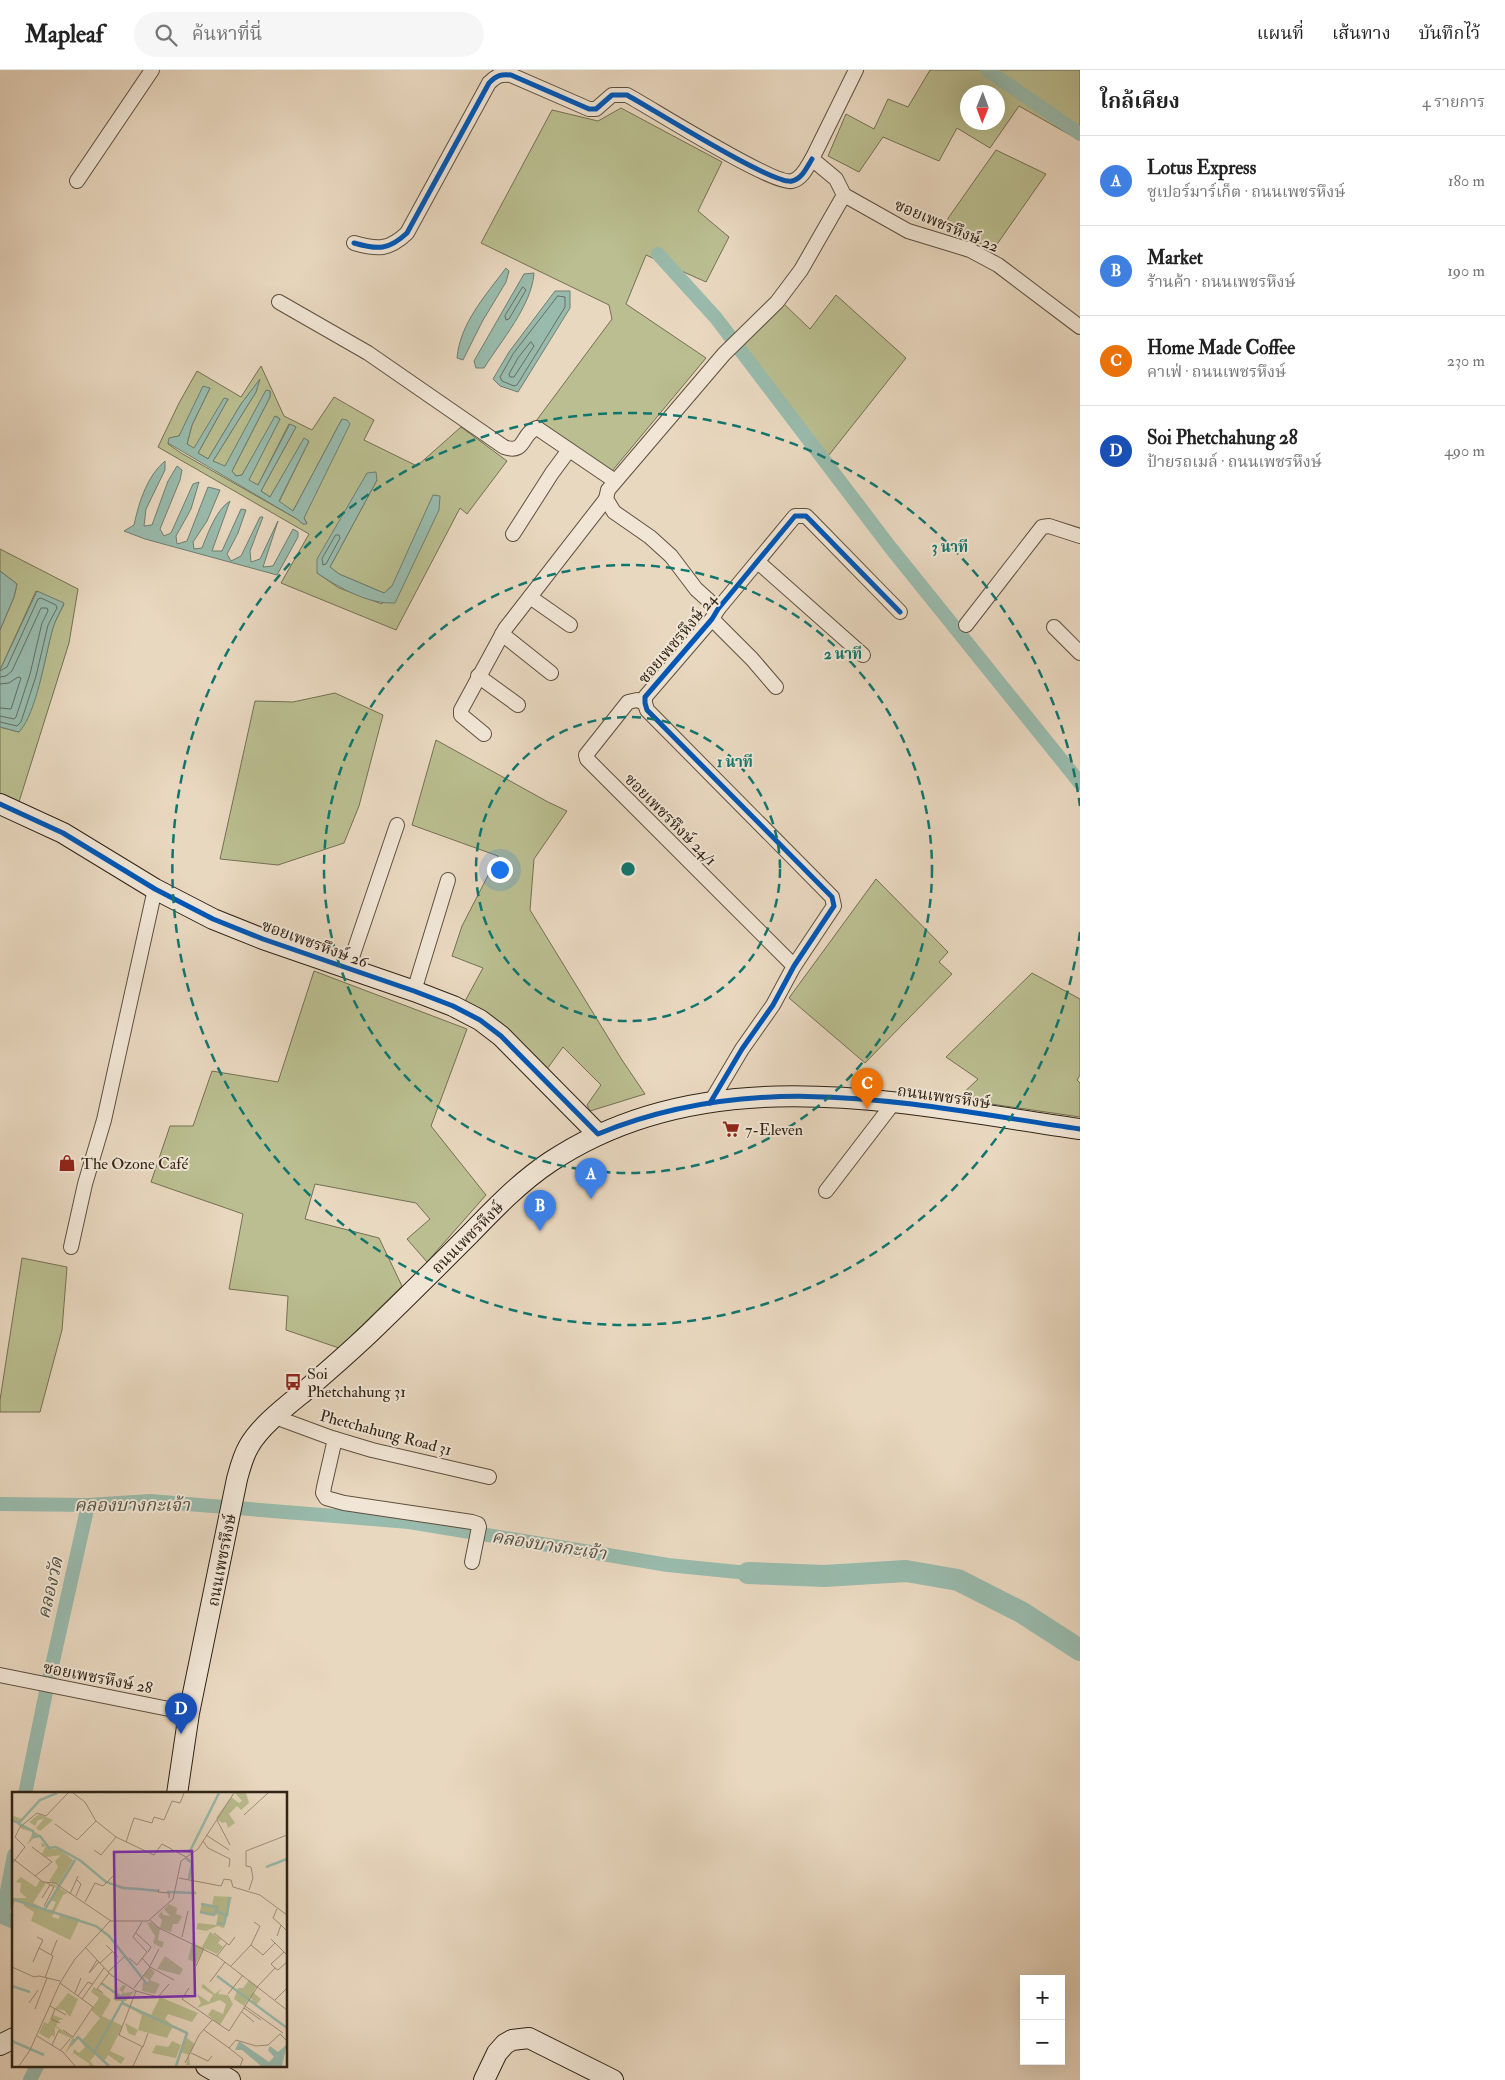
<!DOCTYPE html>
<html lang="th">
<head>
<meta charset="utf-8">
<style>
  body { margin:0; font-family:"IM FELL Double Pica","Noto Serif Thai",serif; background:#f6f6f6; color:#222 }
  .controls { position:absolute; right:15px; bottom:15px; display:grid; overflow:hidden; border-radius:0px; box-shadow:0 5px 20px #0002 }
  .controls button { width:45px; height:45px; display:grid; place-items:center; padding:0; border:0; border-bottom:1px solid #e0e0e0; background:#fff; color:#222; font:25px sans-serif }
  .compass { position:absolute; left:960px; top:15px; width:45px; height:45px; border-radius:50%; background:#fff; box-shadow:0 5px 20px #0002; rotate:181deg }
  .you { position:absolute; left:499px; top:799px; width:18px; height:18px; margin:-12px; border:4px solid #fff; border-radius:50%; background:#1a73e8; box-shadow:0 0 0 8px #1a73e833 }
  .badge { display:grid; place-items:center; width:32px; height:32px; border-radius:50%; background:#8f2418; color:#fff; font-size:16px; font-weight:700 }
  .pin { position:absolute; translate:-50% -41px; filter:drop-shadow(0 1px 2px #0008) }
  .pin::after { content:''; position:absolute; top:26px; width:18px; height:15px; background:inherit; clip-path:polygon(0 0,100% 0,50% 100%) }
  .list { margin:0; padding:0; list-style:none }
  h2 { display:flex; justify-content:space-between; align-items:center; height:65px; margin:0; padding:0 20px; font-size:21px }
  h2 small { font-size:16px; font-weight:400; color:#767676 }
  .list li { display:grid; grid-template-columns:32px 1fr auto; gap:15px; align-items:center; box-sizing:border-box; height:90px; padding:0 20px; border-top:1px solid #e0e0e0 }
  .list b { display:block; font-size:19px; white-space:nowrap }
  .list p { margin:0; font-size:16px; white-space:nowrap; color:#767676 }
  .list em { font-size:16px; font-style:normal; color:#767676 }
  .icon { flex:none; width:28px; height:28px; fill:none; stroke:currentColor; stroke-width:2; stroke-linecap:round; stroke-linejoin:round }
  .map { position:relative; flex:none; width:1080px; height:2010px; overflow:hidden }
  header { display:flex; align-items:center; gap:30px; box-sizing:border-box; height:70px; padding:0 25px; background:#fff; border-bottom:1px solid #e0e0e0 }
  header strong { font-size:24px }
  nav { display:flex; gap:28px; margin-inline-start:auto; font-size:18px }
  .search { width:350px; height:45px; background:#f6f6f6; display:flex; align-items:center; gap:12px; box-sizing:border-box; padding:0 18px; border-radius:28px; color:#767676; font-size:19px }
  main { display:flex }
  aside { flex:1; background:#fff }
  .map>svg:first-child { display:block }
  .green { fill:#babe90; stroke:#747053; fill-rule:evenodd }
  .water { fill:#99bbad; stroke:#6f7e71 }
  .lines { fill:none; stroke-linecap:round; stroke-linejoin:round }
  .shore { stroke:#646f62; stroke-width:1 }
  .canal { stroke:#99bbad; stroke-width:14 }
  .river { stroke:#99bbad; stroke-width:22 }
  .street-casing { stroke:#5e5040; stroke-width:16 }
  .secondary-casing { stroke:#2f2316; stroke-width:22 }
  .street { stroke:#f1e6d6; stroke-width:14 }
  .secondary { stroke:#f1e6d6; stroke-width:20 }
  .cycleway-casing { stroke:#f1e6d6; stroke-width:8 }
  .cycleway { stroke:#0057b8; stroke-width:5 }
  .ring { fill:none; stroke:#0f766e; stroke-width:2.5; stroke-dasharray:9 6 }
  .labels { text-anchor:middle; stroke-width:4; stroke-linejoin:round; paint-order:stroke }
  .street-label { font-size:16px; fill:#2f2316; stroke:#f1e6d6 }
  .poi-label { font-size:16px; fill:#2f2316; stroke:#f1e6d6; text-anchor:start }
  .water-label { font-size:18px; font-style:italic; fill:#4f5143; stroke:#f1e6d6 }
  .inset-river { fill:none; stroke:#99bbad; stroke-width:2.5 }
  .inset-road { fill:none; stroke:#9f907c; stroke-width:1 }
  .view { fill:#7b2cbf; fill-opacity:0.15; stroke:#7b2cbf; stroke-width:2.5 }
  .inset-edge { fill:none; stroke:#2f2316; stroke-width:2.5 }
  .centre { fill:#0f766e; stroke:#f1e6d6; stroke-width:2.5 }
  .ring-label { font-size:15px; text-anchor:middle; font-weight:bold; fill:#0f766e; stroke:#f1e6d6; stroke-width:4; stroke-linejoin:round; paint-order:stroke }
</style>
</head>
<body>
<header>
<strong>Mapleaf</strong>
<div class="search"><svg class="icon" aria-label="search" viewBox="0 0 24 24"><circle cx="10" cy="10" r="6"/><path d="M15 15l6 6"/></svg>ค้นหาที่นี่</div>
<nav><a>แผนที่</a><a>เส้นทาง</a><a>บันทึกไว้</a></nav>
</header>
<main>
<div class="map">
<svg width="1080" height="2010" viewBox="0 0 1080 2010">
  <rect width="100%" height="100%" fill="#e9d8c0"/>
  <filter id="stains"><feTurbulence type="fractalNoise" baseFrequency=".004" numOctaves="4"/><feColorMatrix values="0 0 0 0 .2 0 0 0 0 .09 0 0 0 0 .02 0 0 0 .5 -.17"/></filter>
  <radialGradient id="worn" r=".72"><stop offset=".6" stop-color="#630" stop-opacity="0"/><stop offset="1" stop-color="#630" stop-opacity=".3"/></radialGradient>
  <g class="green">
    <path d="M930 0H1080V54L1072 66 1019 36 990 78 957 58 939 91 883 67 859 102 828 86 846 44 874 59 888 29 908 37ZM968 22H998V52H968Z"/>
    <polygon points="621,38 722,92 698,141 729,167 706,212 646,185 626,234 706,288 612,401 536,351 612,249 609,235 481,173 552,40 598,51"/>
    <polygon points="996,80 1046,104 993,180 944,154"/>
    <polygon points="836,225 906,288 825,390 819,390 737,279 783,233 810,259"/>
    <path d="M261 296 284 346 312 360 334 327 374 350 364 370 417 396 461 357 507 391 467 444 460 438 396 560 281 513 309 464 158 377 179 333 197 301 241 327ZM259 311 256 322 213 391 225 397 266 321H270V327L232 401 236 406 242 405 276 346 280 349 248 410 258 415 289 354 296 357 261 421 270 427 304 369 309 371 279 432 293 441 342 349 304 448 307 453 303 454 297 449 181 383 168 374 170 368 179 366 210 318 192 355 187 374 194 379 228 329 198 383 208 389 241 334ZM377 410 330 497 339 504 384 523 392 516 382 534 339 518 317 503Z"/>
    <polygon points="0,479 78,519 69,573 18,735 0,727 0,657 19,662 41,607 53,556 64,534 36,521 0,600 0,560 14,527 17,514 0,501"/>
    <polygon points="335,623 383,645 359,736 344,773 278,795 220,789 255,631 293,632"/>
    <polygon points="436,670 548,732 567,741 534,789 530,840 622,990 645,1024 590,1041 587,1035 601,1015 563,977 547,999 464,933 483,898 452,886 462,856 498,786 412,755"/>
    <polygon points="876,809 948,882 939,892 952,904 865,993 789,928"/>
    <polygon points="314,901 467,959 431,1056 486,1125 427,1192 407,1169 430,1149 416,1133 315,1114 305,1149 379,1168 402,1216 339,1278 286,1260 288,1226 229,1219 243,1144 151,1112 170,1056 193,1056 212,1001 278,1012"/>
    <polygon points="1032,903 1080,929 1080,1005 1077,1010 1080,1013 1080,1047 957,1029 978,1009 946,987"/>
    <polygon points="22,1188 67,1197 62,1260 40,1342 0,1342 0,1330"/>
  </g>
  <g class="water">
    <path d="M506 198 509 201 506 212 482 252 463 290 457 288C460 253 486 225 506 198Z"/>
    <path d="M534 203C532 235 501 271 484 298H476L474 291 524 204Z"/>
    <polygon points="555,221 570,221 570,238 518,322 500,316 493,309 509,282"/>
    <polygon points="260,309 256,322 213,391 225,396 266,320 270,321 270,327 232,401 236,406 242,405 275,346 280,349 249,410 258,415 290,354 296,357 261,421 270,427 304,368 309,371 279,431 293,441 342,349 347,350 350,354 304,448 307,454 303,454 297,449 168,373 169,368 179,366 203,316 210,318 192,355 187,374 194,378 224,328 228,329 198,383 208,389 241,334"/>
    <path d="M165 391V400L146 439 144 456 152 455 168 411 177 396 182 400 180 410 160 459 164 466 171 463 193 414 199 412 191 439 176 466 177 474 187 471 208 417 220 420 207 451 193 472 194 479 202 478C208 463 216 440 230 431L212 481H222L241 439 246 440 238 463 227 484 231 491 241 486 260 447H263L250 481 251 492 260 489 278 451 263 497 273 496 293 459 298 462V467L277 505 145 469 124 461 134 455C139 432 147 406 165 391Z"/>
    <path d="M376 402 377 410 330 497 339 504 384 523 392 516 433 425 440 426 439 440 395 533C367 534 340 518 317 503V489L367 403Z"/>
    <polygon points="0,501 17,514 14,527 0,560"/>
    <path d="M37 521 64 533C61 541 55 550 53 558 45 585 37 643 19 662L0 657V600Z"/>
  </g>
  <g class="lines">
    <g class="shore">
      <polygon points="523,217 526,220 509,249 506,250 505,246"/>
      <polygon points="558,226 565,227 565,237 517,315 514,316 502,311 500,307 513,284"/>
      <polygon points="531,272 534,276 514,307 510,307 509,304 518,288"/>
      <polygon points="336,465 339,465 340,468 326,494 323,495 322,489"/>
      <polyline points="0,601 7,597 38,529 41,528 56,535 57,538 48,555 36,606 21,652 17,656 0,652"/>
      <polyline points="0,607 6,606 12,601 41,538 47,538 48,541 42,553 30,604 16,647 14,649 0,646"/>
      <polyline points="0,614 9,613 18,607 21,608 11,639 0,638"/>
    </g>
    <g class="canal">
      <polyline points="987,0 1080,64"/>
      <polyline points="658,184 716,248 890,477 1080,713"/>
      <polyline points="0,1434 88,1435 150,1431 409,1452 668,1495 748,1503"/>
      <polyline points="49,1609 88,1435"/>
      <polyline points="25,1724 46,1622"/>
      <polyline points="14,1785 2,1847 14,1852"/>
      <polyline points="30,2010 37,1996"/>
    </g>
    <polyline class="river" points="748,1503 824,1506 906,1501 958,1510 1021,1542 1080,1580"/>
    <g class="street-casing">
      <g id="street">
        <polyline points="856,0 812,89 836,109 844,125 908,161 970,180 998,195 1080,257"/>
        <polyline points="77,111 152,0"/>
        <path d="M354 173C378 180 389 180 407 163L489 13C497 5 501 4 511 5L589 39H596L612 25H627C651 38 774 116 792 111 802 109 807 97 812 89"/>
        <path d="M279 232 368 283 504 377C526 385 521 363 537 358L615 411"/>
        <polyline points="513,464 552,403 569,380"/>
        <polyline points="758,492 863,585"/>
        <polyline points="530,527 570,555"/>
        <polyline points="718,539 696,519 671,486 650,467 614,442 606,429 608,420 724,284 777,232 801,200 844,125"/>
        <polyline points="712,549 752,589 776,617"/>
        <polyline points="966,555 1042,457 1049,456 1080,466"/>
        <polyline points="1054,557 1080,583"/>
        <polyline points="502,564 551,603"/>
        <polyline points="478,606 518,635"/>
        <polyline points="645,633 637,630 628,632 586,685 587,689 794,896"/>
        <polyline points="484,664 461,645 461,640 505,559 606,429"/>
        <polyline points="348,899 397,755"/>
        <polyline points="414,921 448,810"/>
        <polyline points="710,1033 742,979 773,935 794,896 834,836 832,827 647,640 645,633 645,627 712,549 718,539 795,446 806,446 812,452 900,542"/>
        <polyline points="826,1121 895,1031"/>
        <polyline points="71,1177 85,1114 104,1050 155,819"/>
        <polyline points="275,1347 332,1368 372,1380 489,1407"/>
        <polyline points="335,1369 324,1417 323,1423 326,1428 344,1433 472,1452 478,1454 479,1457 472,1492"/>
        <polyline points="0,1605 189,1643"/>
      </g>
    </g>
    <g class="secondary-casing">
      <g id="secondary">
        <polyline points="0,734 63,763 155,819 213,849 263,869 414,921 453,936 480,950 501,966 598,1064"/>
        <path d="M177 1724 189 1643 237 1409C240 1398 243 1386 249 1376 261 1355 288 1335 306 1320 331 1298 356 1277 380 1253 410 1224 439 1195 469 1165 494 1139 520 1112 550 1092 709 986 905 1034 1080 1059"/>
        <polyline points="0,1975 14,1968"/>
        <polyline points="206,1996 230,2010"/>
        <polyline points="484,2010 497,1983 505,1974 512,1970 529,1968 613,2010"/>
      </g>
    </g>
    <use href="#street" class="street"/>
    <use href="#secondary" class="secondary"/>
    <g class="cycleway-casing">
      <g id="cycleway">
        <path d="M354 173C378 180 389 180 407 163L489 13C497 5 501 4 511 5L589 39H596L612 25H627C651 38 774 116 792 111 802 109 807 97 812 89"/>
        <path d="M0 734 63 763 155 819 213 849 263 869 414 921 453 936 480 950 501 966 598 1064C760 997 915 1035 1080 1059"/>
        <polyline points="710,1033 742,979 773,935 794,896 834,836 832,827 647,640 645,633 645,627 712,549 718,539 795,446 806,446 812,452 900,542"/>
      </g>
    </g>
    <use href="#cycleway" class="cycleway"/>
  </g>
  <g class="ring">
    <circle cx="628" cy="799" r="152"/>
    <circle cx="628" cy="799" r="304"/>
    <path d="M1080 862A456 456 0 1 1 1080 736"/>
  </g>
  <defs>
    <g id="supermarket-bare" transform="scale(1.35)"><path d="M-6-5.5h2.5l.6 2H6L4.5 2H-2.5L-4.4-4H-6ZM-1.5 3.2a1.3 1.3 0 1 0 .1 0ZM3 3.2a1.3 1.3 0 1 0 .1 0Z" fill="#8f2418" stroke="#f1e6d6" stroke-width="2.5" paint-order="stroke"/></g>
    <g id="shop-bare" transform="scale(1.35)"><path d="M-5-2.5h2.3a2.7 3.5 0 0 1 5.4 0H5L5.5 6h-11ZM-1.5-2.5h3a1.5 2.3 0 0 0-3 0Z" fill="#8f2418" stroke="#f1e6d6" stroke-width="2.5" paint-order="stroke"/></g>
    <g id="bus-bare" transform="scale(1.35)"><path d="M-5-6H5V4H4V6H2V4H-2V6H-4V4H-5ZM-3.5-4V0h7V-4ZM-3.5 1.2v1.5H-2V1.2ZM2 1.2v1.5H3.5V1.2Z" fill="#8f2418" stroke="#f1e6d6" stroke-width="2.5" paint-order="stroke"/></g>
  </defs>
  <g fill-rule="evenodd">
    <use href="#supermarket-bare" x="731" y="1059"/>
    <use href="#shop-bare" x="67" y="1093"/>
    <use href="#bus-bare" x="293" y="1312"/>
  </g>
  <g class="labels">
    <g class="street-label">
      <text transform="translate(947 155) rotate(23)" y="6">ซอยเพชรหึงษ์ 22</text>
      <text transform="translate(677 568) rotate(-50)" y="6">ซอยเพชรหึงษ์ 24</text>
      <text transform="translate(671 749) rotate(45)" y="6">ซอยเพชรหึงษ์ 24/1</text>
      <text transform="translate(315 873) rotate(20)" y="6">ซอยเพชรหึงษ์ 26</text>
      <text transform="translate(944 1026) rotate(8)" y="6">ถนนเพชรหึงษ์</text>
      <text transform="translate(467 1167) rotate(-45)" y="6">ถนนเพชรหึงษ์</text>
      <text transform="translate(386 1362) rotate(15)" y="6">Phetchahung Road 31</text>
      <text transform="translate(221 1490) rotate(-79)" y="6">ถนนเพชรหึงษ์</text>
      <text transform="translate(98 1607) rotate(11)" y="6">ซอยเพชรหึงษ์ 28</text>
    </g>
    <g class="poi-label">
      <text x="745" y="1065">7-Eleven</text>
      <text x="81" y="1099">The Ozone Café</text>
      <text x="307" y="1309">Soi<tspan x="307" dy="18">Phetchahung 31</tspan></text>
    </g>
    <g class="water-label">
      <text x="132" y="1441">คลองบางกะเจ้า</text>
      <text transform="translate(549 1475) rotate(9)" y="6">คลองบางกะเจ้า</text>
      <text transform="translate(50 1518) rotate(-77)" y="6">คลองวัด</text>
    </g>
  </g>
  <g transform="translate(12 1722)">
    <rect width="275" height="275" fill="#e9d8c0"/>
    <path d="M223 1H234L237 11 229 18 225 14 217 22 223 31 216 36 214 30 210 31 204 26 219 5 227 11 230 9ZM22 14 7 31 30 44 25 43 15 53 21 40 10 37 0 26 2 24 10 27ZM27 22 41 28 28 39 24 36 32 27 26 28 23 34 17 30ZM29 50 38 57H47L61 68 46 93 37 89 46 75 43 69 49 63 35 65 30 62 34 54 30 55ZM9 85 24 95 28 88 34 91 21 111 33 117 40 118 44 110 39 108 45 96 39 93 40 91 56 101 51 103 40 125 47 127 48 121 68 127 58 148 19 129 22 120 12 114 11 110 3 109 0 117V106H15L8 100 9 91 3 90ZM202 104 220 105 212 136 205 134 194 139 184 137 186 131 204 133 206 123 188 120 190 111 200 113ZM157 112 165 116 164 122 170 124 166 132H161L159 140 148 136 150 128 146 124 150 119 151 123 158 124 152 117ZM139 130 148 137 146 148 152 150 150 156 141 151 143 144 135 131ZM198 140 209 147 206 151 211 155 205 162 192 156 184 171 176 167 180 151 190 155ZM153 164 171 177 168 183 145 177ZM138 176 143 180 138 188 148 192 143 202 130 199 131 190 135 192 137 188 131 184ZM237 188 245 194 241 200 249 207 244 213 238 205 232 214 222 207 226 196H231ZM191 192 203 202 210 196 206 202 216 203 221 212 208 233 196 223 200 217 211 222 214 212 208 208 185 216 189 211 185 202 197 210 201 203 189 195ZM111 193 114 194 111 200 113 201 123 199 114 209H104L101 207 105 201 109 203 111 200 107 198ZM82 195 99 208 90 224 111 234 98 259 113 266 109 272 96 263 93 268 84 262 78 269 82 274H76L78 272 61 261 62 257 67 261 73 255 69 250 88 226 79 218 87 206 79 200ZM56 201 66 207 58 225 52 218 43 217ZM148 205 186 221 180 230 156 222 153 227 161 234 155 246 126 238 123 244 116 241 113 231 126 238 130 223 117 215 139 223ZM41 223 52 227 47 228 44 234 64 248 53 262 60 247 46 240 47 237 43 235V245L40 243 37 247 27 241 32 230 36 232ZM176 241 175 246 183 252 177 263 178 273H174L177 263 168 260ZM160 249 169 253 164 266 140 261 144 253 156 255Z" fill="#babe90"/>
    <path d="M227 249 257 270 262 265 256 258 258 254 266 260 275 252 270 274H249L230 258H223Z" fill="#99bbad"/>
    <path class="inset-river" d="M0 28 21 39 22 45 28 44 37 56 44 55 69 69 94 90 111 96 127 97M6 32 28 8 45 1M177 61 207 1M174 66 180 71 177 87M254 75 275 67M127 97 147 99M155 100 184 101M0 107 84 134 97 144 135 192M189 112 205 115 204 119 214 123M33 117 63 68M188 120 202 123 204 119M215 124 217 105M205 131 212 132 214 124M205 184 275 236M0 194 18 200M110 211 175 241 164 274M0 249 32 263M59 253 66 245 97 274M82 261 112 207 89 191"/>
    <path class="inset-road" d="M61 1 73 10 84 29 104 45 142 63 150 52 174 65M232 23 256 1M205 28 218 53M43 32 65 48 84 29M194 43 217 58M191 49 196 56 218 67 217 75M114 50 122 26 140 31 142 25 152 28 160 9 168 11 172 1M20 55 40 70 23 84M82 58 89 63 104 45M0 66 31 90 43 91 99 129M0 72 13 55 3 45 8 35 25 21 34 24 56 1M167 86 209 94 212 87 219 88 221 95 248 103 275 123M147 97 146 100 157 101V106M237 98 241 86 239 75 234 74V59L275 43M58 102 66 84M64 104 69 92 65 88M30 106 38 93M73 110 83 91 91 94 102 83M32 114 42 95 35 91M265 117 261 126 269 133M138 128 147 136 205 164 275 218M124 141 139 155 136 160M202 141 217 153 223 145M265 144 269 133 275 139M25 145 31 148 27 156 41 164 33 186M170 145 176 119M259 147 275 163M94 153 106 165M239 153 251 163 263 151M73 155 99 183 124 199 107 243 131 255 136 241M39 163 45 148M205 164 215 151M117 166 125 173 135 160 121 145 130 130M85 168 77 181 87 170M21 170 27 156M88 171 100 160M138 174 147 157M184 174 192 156M219 174 239 153 248 134 242 130M0 175 22 185 27 184 48 189M138 175 162 188M263 176 259 172 272 160M96 180 112 165M198 190 213 170M48 191 81 215 61 245 51 238M122 196 138 175 130 166M177 196 170 207 217 239 246 194 263 176 266 178 275 170M124 199 146 205 157 192M63 201 69 186M91 201 85 197 97 181M216 202 231 183M66 204 76 190 80 192M70 207 92 176M263 208 275 196M17 211 26 198M38 214 54 223M233 214 271 241M232 216 249 228M23 217 35 186M43 217 39 227 48 231M230 220 242 230M192 238 217 256M25 244 51 260 63 274M40 253 47 238M48 259 58 247M179 261 196 269 200 264M173 271 187 243 200 228M7 274 18 258 48 191 63 167 98 129H136L161 107 169 69 186 57 222 1M121 274 130 255M228 274 231 267 217 256 224 248 244 254 256 253 268 242 275 249"/>
    <path class="view" d="M180 59 183 204 104 206 102 60Z"/>
    <rect width="275" height="275" class="inset-edge"/>
  </g>
  <circle cx="628" cy="799" r="8" class="centre"/>
  <g class="ring-label">
    <text x="950" y="482">3 นาที</text>
    <text x="843" y="589">2 นาที</text>
    <text x="735" y="697">1 นาที</text>
  </g>
  <rect width="100%" height="100%" filter="url(#stains)"/>
  <rect width="100%" height="100%" fill="url(#worn)"/>
</svg>
<div class="controls">
<button>+</button>
<button>−</button>
</div>
<svg class="compass" viewBox="-18 -18 36 36"><path d="M0-13l5 13h-10z" fill="#e53935"/><path d="M0 13l5-13h-10z" fill="#767676"/></svg>
<div class="you"></div>
<div class="pin badge" style="left:591px;top:1129px;background:#3f7fe0">A</div>
<div class="pin badge" style="left:540px;top:1161px;background:#3f7fe0">B</div>
<div class="pin badge" style="left:867px;top:1039px;background:#e8710a">C</div>
<div class="pin badge" style="left:181px;top:1664px;background:#1a4fb4">D</div>
</div>
<aside>
<h2>ใกล้เคียง<small>4 รายการ</small></h2>
<ul class="list">
<li><span class="badge" style="background:#3f7fe0">A</span><div><b>Lotus Express</b><p>ซูเปอร์มาร์เก็ต · ถนนเพชรหึงษ์</p></div><em>180 m</em></li>
<li><span class="badge" style="background:#3f7fe0">B</span><div><b>Market</b><p>ร้านค้า · ถนนเพชรหึงษ์</p></div><em>190 m</em></li>
<li><span class="badge" style="background:#e8710a">C</span><div><b>Home Made Coffee</b><p>คาเฟ่ · ถนนเพชรหึงษ์</p></div><em>230 m</em></li>
<li><span class="badge" style="background:#1a4fb4">D</span><div><b>Soi Phetchahung 28</b><p>ป้ายรถเมล์ · ถนนเพชรหึงษ์</p></div><em>490 m</em></li>
</ul>
</aside>
</main>
</body>
</html>
